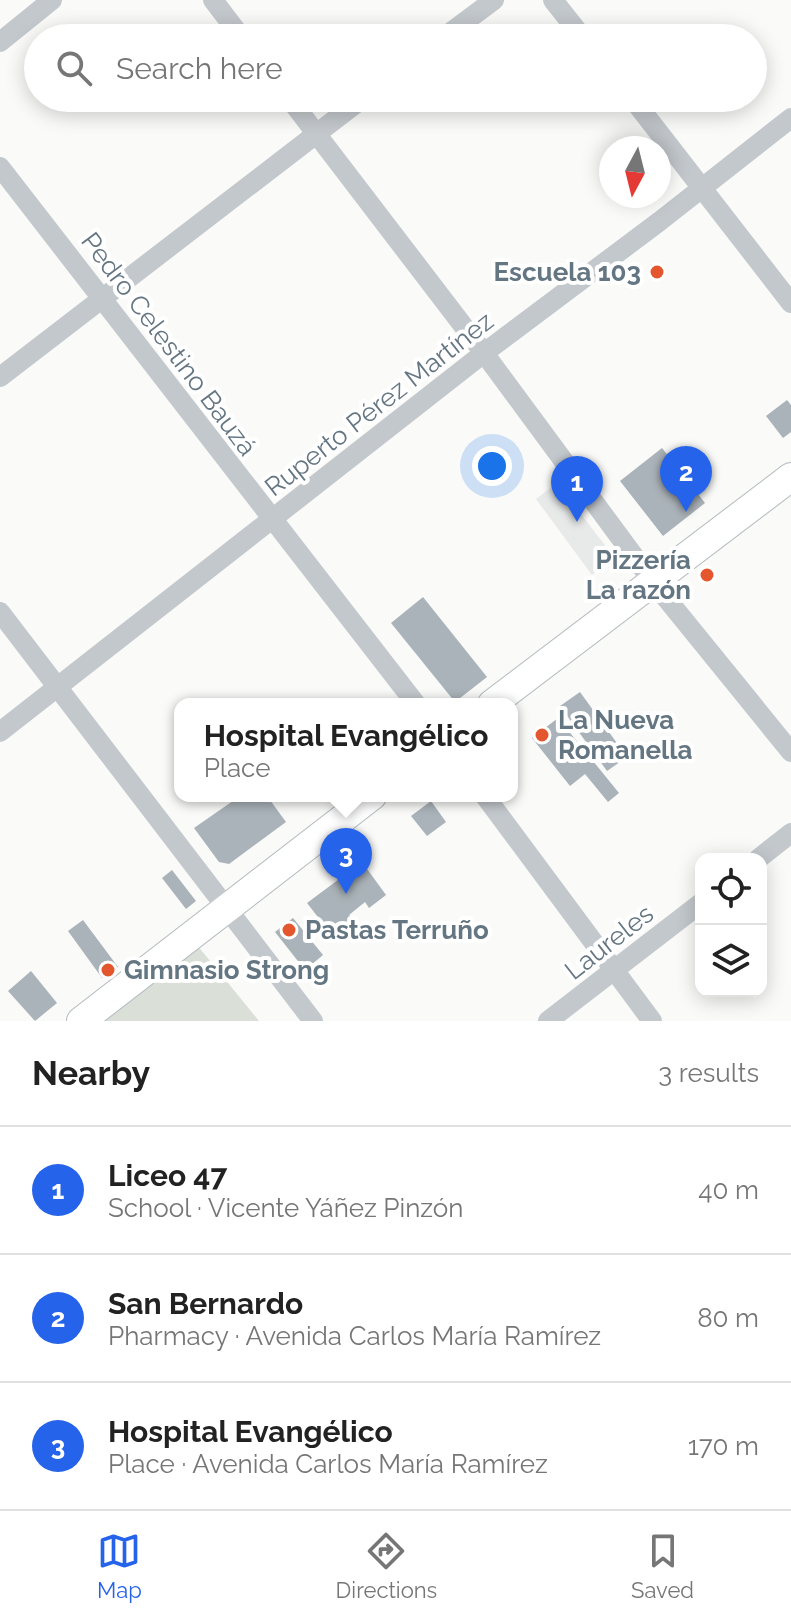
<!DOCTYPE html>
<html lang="en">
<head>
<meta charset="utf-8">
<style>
  body { margin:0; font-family:Raleway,sans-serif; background:#f6f6f6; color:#222 }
  .controls { position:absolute; right:24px; bottom:24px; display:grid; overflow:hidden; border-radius:16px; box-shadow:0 4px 20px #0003 }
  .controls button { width:72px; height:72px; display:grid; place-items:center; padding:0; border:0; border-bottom:2px solid #e0e0e0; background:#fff; color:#222; font:40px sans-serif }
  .compass { position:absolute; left:599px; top:136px; width:72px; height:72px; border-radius:50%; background:#fff; box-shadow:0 4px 20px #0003; rotate:187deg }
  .you { position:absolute; left:492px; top:466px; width:28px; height:28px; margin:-20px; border:6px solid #fff; border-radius:50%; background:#1a73e8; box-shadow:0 0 0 12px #1a73e833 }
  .badge { display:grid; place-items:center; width:52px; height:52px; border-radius:50%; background:#2563eb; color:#fff; font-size:26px; font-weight:700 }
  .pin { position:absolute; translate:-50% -66px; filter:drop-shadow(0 2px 4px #0008) }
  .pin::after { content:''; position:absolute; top:42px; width:28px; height:24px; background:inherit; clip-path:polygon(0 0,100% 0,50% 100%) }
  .popup { position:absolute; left:174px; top:698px; width:344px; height:104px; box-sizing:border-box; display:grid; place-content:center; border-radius:16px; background:#fff; filter:drop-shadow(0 2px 6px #0005); font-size:26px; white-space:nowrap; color:#767676 }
  .popup b { font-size:30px; color:#222 }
  .popup::after { content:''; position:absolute; left:50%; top:100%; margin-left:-16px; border:16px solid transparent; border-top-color:#fff }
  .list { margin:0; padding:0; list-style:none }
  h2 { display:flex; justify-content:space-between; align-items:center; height:104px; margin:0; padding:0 32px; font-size:34px }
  h2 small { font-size:26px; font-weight:400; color:#767676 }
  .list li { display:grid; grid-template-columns:52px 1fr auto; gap:24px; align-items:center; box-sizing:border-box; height:128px; padding:0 32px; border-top:2px solid #e0e0e0 }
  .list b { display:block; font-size:30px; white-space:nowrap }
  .list p { margin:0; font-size:26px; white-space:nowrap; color:#767676 }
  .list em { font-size:26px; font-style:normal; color:#767676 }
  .icon { flex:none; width:44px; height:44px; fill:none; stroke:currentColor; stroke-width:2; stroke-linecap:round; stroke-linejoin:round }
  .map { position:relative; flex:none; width:791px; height:1021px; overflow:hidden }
  .search { position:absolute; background:#fff; box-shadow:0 4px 20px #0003; left:24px; right:24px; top:24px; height:88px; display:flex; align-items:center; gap:20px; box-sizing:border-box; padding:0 28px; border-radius:44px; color:#767676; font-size:30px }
  .sheet { height:488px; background:#fff }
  nav { display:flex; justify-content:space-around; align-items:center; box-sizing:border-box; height:112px; border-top:2px solid #e0e0e0; background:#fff; font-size:22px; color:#767676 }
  nav a { display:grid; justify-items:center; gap:4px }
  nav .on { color:#2563eb }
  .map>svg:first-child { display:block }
  .built { fill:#e8e9e9 }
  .green { fill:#dadfd7 }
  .building { fill:#aab3b9 }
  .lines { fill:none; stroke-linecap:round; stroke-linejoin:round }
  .secondary-casing { stroke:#b3babf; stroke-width:30 }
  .minor { stroke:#c3c8cc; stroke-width:20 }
  .secondary { stroke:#fff; stroke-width:28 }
  .poi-dot { fill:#e4572e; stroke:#fff; stroke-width:3 }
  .labels { text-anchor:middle; stroke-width:8; stroke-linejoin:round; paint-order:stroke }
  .poi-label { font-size:26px; font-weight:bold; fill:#657683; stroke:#fff; text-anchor:start }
  .street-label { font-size:26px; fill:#657683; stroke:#fff }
</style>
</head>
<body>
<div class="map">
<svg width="791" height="1021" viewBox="0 0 791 1021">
  <rect width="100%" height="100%" fill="#fafaf8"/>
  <polygon class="built" points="557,483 611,553 611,560 592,575 536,499"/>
  <polygon class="green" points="197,945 259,1021 99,1021"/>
  <g class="building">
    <polygon points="787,400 791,405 791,432 783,438 766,416"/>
    <polygon points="662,448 705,503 663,536 620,481"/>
    <polygon points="423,597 487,677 455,702 391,623"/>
    <polygon points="580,692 627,757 607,771 560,706"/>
    <polygon points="558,718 619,793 608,802 585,774 570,786 532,738"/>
    <polygon points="240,796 267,796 286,822 229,864 219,862 194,828"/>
    <polygon points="431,801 446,822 427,836 411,816"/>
    <polygon points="362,862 386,895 369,908 365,902 349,915 352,918 331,934 307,903"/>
    <polygon points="172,870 196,901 186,909 162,878"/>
    <polygon points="293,918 323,955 305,970 275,932"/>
    <polygon points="83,920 118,967 102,978 68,931"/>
    <polygon points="31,971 57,1003 35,1021 8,991"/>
  </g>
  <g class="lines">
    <g class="secondary-casing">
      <g id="secondary">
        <polyline points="492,704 791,477"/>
        <polyline points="81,1021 372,796"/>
      </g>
    </g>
    <g class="minor">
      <polyline points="213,0 242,38"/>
      <polyline points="553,0 583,38"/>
      <polyline points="443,38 494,0"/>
      <polyline points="0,42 52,0"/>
      <polyline points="289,98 484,353 653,582 791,752"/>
      <polyline points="632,98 791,303"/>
      <polyline points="0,167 416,704"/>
      <polyline points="0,377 363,98"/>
      <polyline points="0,612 313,1021"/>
      <polyline points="0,732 484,353 660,221 791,118"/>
      <polyline points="485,796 652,1021"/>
      <polyline points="758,859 791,833"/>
      <polyline points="548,1021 701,903"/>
    </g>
    <use href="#secondary" class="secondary"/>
  </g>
  <g class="poi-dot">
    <circle cx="657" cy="272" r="8"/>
    <circle cx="707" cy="575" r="8"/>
    <circle cx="542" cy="735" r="8"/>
    <circle cx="289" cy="930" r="8"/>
    <circle cx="108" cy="970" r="8"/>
  </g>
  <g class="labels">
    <g class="poi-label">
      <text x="641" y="281" text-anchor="end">Escuela 103</text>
      <text x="691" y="569" text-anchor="end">Pizzería<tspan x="691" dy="30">La razón</tspan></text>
      <text x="558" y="729">La Nueva<tspan x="558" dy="30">Romanella</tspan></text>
      <text x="305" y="939">Pastas Terruño</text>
      <text x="124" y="979">Gimnasio Strong</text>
    </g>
    <g class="street-label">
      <text transform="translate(169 344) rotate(53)" y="9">Pedro Celestino Bauzá</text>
      <text transform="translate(379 404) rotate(-38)" y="9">Ruperto Pérez Martínez</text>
      <text transform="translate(609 942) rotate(-38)" y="9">Laureles</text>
    </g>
  </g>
</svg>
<div class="controls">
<button><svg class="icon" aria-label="locate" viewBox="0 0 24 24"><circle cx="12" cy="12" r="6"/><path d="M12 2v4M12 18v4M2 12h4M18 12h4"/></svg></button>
<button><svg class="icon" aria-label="layers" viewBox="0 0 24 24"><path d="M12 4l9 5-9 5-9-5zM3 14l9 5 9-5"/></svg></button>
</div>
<svg class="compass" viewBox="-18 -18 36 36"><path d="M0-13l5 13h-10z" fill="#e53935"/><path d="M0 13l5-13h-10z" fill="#767676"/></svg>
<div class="you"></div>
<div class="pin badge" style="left:577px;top:522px">1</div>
<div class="pin badge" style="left:686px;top:512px">2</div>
<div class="pin badge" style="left:346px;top:894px">3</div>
<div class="popup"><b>Hospital Evangélico</b>Place</div>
<div class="search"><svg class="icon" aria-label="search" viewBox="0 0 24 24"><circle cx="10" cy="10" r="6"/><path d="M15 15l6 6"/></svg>Search here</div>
</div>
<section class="sheet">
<h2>Nearby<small>3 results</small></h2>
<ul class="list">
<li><span class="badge">1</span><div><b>Liceo 47</b><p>School · Vicente Yáñez Pinzón</p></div><em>40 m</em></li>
<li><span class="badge">2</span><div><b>San Bernardo</b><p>Pharmacy · Avenida Carlos María Ramírez</p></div><em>80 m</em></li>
<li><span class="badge">3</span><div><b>Hospital Evangélico</b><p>Place · Avenida Carlos María Ramírez</p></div><em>170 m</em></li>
</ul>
</section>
<nav>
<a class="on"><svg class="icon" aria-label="map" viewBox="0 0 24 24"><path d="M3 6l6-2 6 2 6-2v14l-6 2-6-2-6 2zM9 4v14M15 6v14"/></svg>Map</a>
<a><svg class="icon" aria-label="directions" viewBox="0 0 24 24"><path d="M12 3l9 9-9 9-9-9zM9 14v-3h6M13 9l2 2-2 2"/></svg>Directions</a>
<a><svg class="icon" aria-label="saved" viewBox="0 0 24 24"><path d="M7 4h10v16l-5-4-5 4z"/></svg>Saved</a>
</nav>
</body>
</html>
